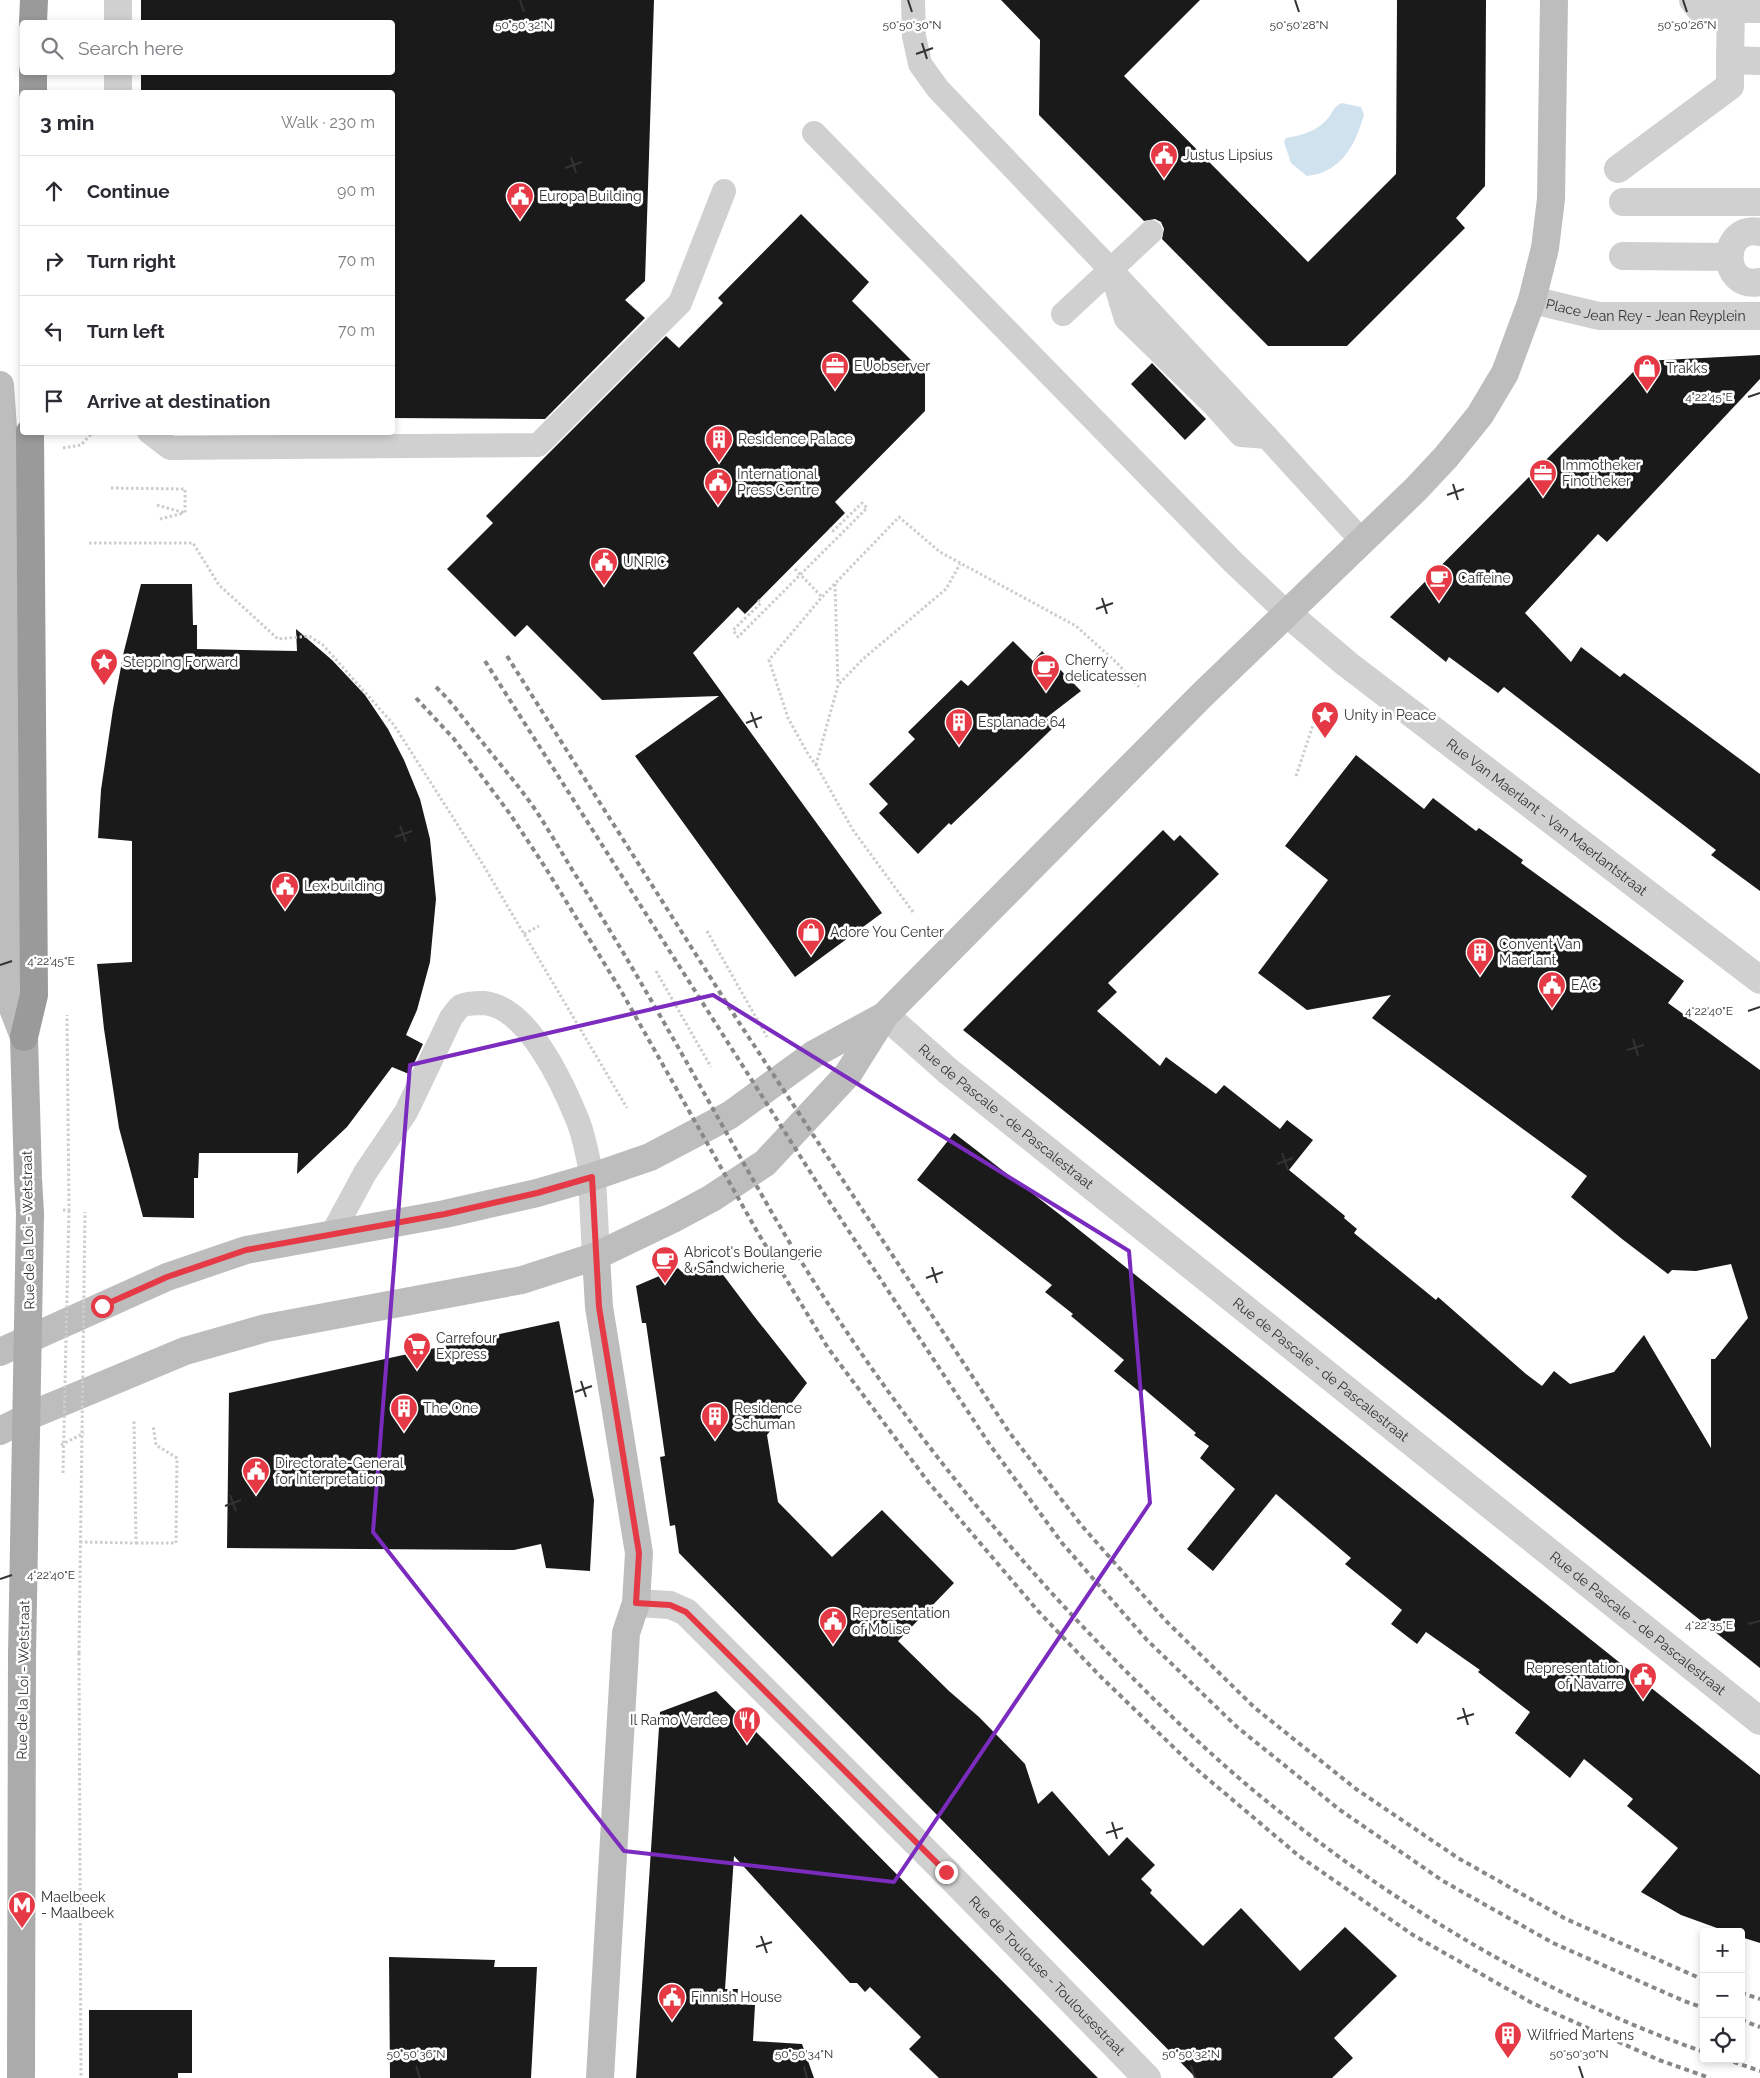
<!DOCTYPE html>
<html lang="en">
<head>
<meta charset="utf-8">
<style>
  body { margin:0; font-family:Raleway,sans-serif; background:#f7f7f7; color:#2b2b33 }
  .controls { position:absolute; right:15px; bottom:15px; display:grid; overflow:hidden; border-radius:5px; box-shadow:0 2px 8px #0003 }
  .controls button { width:45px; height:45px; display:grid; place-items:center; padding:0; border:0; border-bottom:1px solid #e1e1e2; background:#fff; color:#2b2b33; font:25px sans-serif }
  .stop { position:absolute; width:15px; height:15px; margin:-11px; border:4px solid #e63946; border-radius:50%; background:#fff }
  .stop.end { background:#e63946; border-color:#fff; box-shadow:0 1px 5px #0008 }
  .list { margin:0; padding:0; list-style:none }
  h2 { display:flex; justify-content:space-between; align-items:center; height:65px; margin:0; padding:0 20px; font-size:21px }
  h2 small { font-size:16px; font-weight:400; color:#7c7c81 }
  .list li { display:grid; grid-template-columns:32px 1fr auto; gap:15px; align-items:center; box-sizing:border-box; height:70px; padding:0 20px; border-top:1px solid #e1e1e2 }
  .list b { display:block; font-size:19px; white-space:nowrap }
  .list em { font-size:16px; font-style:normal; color:#7c7c81 }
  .icon { flex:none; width:28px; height:28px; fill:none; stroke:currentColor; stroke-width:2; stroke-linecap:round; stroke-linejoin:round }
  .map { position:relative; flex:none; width:1760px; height:2078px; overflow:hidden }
  .search { position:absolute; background:#fff; box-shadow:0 2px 8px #0003; left:20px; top:20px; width:375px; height:55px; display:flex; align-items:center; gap:12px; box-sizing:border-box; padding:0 18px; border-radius:5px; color:#7c7c81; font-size:19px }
  .panel { position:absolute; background:#fff; box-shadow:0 2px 8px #0003; left:20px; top:90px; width:375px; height:345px; border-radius:5px }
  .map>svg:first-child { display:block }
  .water { fill:#cfe2ee }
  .building { fill:#1a1a1a }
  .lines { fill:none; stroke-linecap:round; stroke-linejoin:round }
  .path { stroke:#cdcdcd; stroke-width:3; stroke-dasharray:2.5 2.5; stroke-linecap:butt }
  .lane { stroke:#d0d0d0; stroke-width:24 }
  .street { stroke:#d0d0d0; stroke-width:28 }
  .secondary { stroke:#bdbdbd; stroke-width:28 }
  .primary { stroke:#ababab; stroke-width:28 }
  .highway { stroke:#9a9a9a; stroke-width:28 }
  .rail { stroke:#888; stroke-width:4; stroke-dasharray:5 4; stroke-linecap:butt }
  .path-bridge { stroke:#cdcdcd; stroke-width:3; stroke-dasharray:2.5 2.5; stroke-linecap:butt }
  .primary-bridge { stroke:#ababab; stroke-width:28 }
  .route { stroke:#e63946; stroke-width:6 }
  .marked { fill:none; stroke:#7b2cbf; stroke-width:4; stroke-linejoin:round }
  .ticks { fill:none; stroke:#333; stroke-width:2 }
  .labels { text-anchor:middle; stroke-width:5; stroke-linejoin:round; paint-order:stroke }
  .poi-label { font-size:14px; fill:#333; stroke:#fff; text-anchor:start }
  .street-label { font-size:14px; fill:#333; stroke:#fff }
  .ticks-label { font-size:12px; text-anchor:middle; fill:#333; stroke:#fff; stroke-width:5; stroke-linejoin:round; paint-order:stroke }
</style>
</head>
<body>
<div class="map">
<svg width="1760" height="2078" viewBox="0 0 1760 2078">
  <rect width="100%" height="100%" fill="#fff"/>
  <path class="water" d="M1342 103 1361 107 1364 115C1355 145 1342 172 1307 176L1291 163 1284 142 1286 138C1303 135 1318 131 1329 117 1334 110 1334 106 1342 103Z"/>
  <g class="building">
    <polygon points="141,0 654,0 645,281 625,300 645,318 545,419 392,418 392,92 141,92 141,72 392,72 392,22 141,22"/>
    <polygon points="1001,0 1200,0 1124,76 1308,262 1396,174 1397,0 1486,0 1485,186 1456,218 1465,228 1347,346 1268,346 1162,239 1164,229 1161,222 1155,219 1144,221 1039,115 1040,40"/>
    <polygon points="801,214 869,282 852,301 925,374 925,411 835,502 845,513 745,614 738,607 693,653 882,913 795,977 635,756 719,696 602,700 527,625 515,637 447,569 493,523 486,516 666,336 679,348 723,303 718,298"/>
    <polygon points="1760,355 1760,379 1607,542 1598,534 1525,613 1571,662 1581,647 1620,677 1624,673 1760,774 1760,891 1711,855 1716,850 1504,687 1498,693 1449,657 1446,662 1390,617 1644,361"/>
    <polygon points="1152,363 1206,419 1185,440 1131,384"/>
    <polygon points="141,584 192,584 193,625 197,625 197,649 297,651 296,629 332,660 365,695 388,729 404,760 420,799 430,839 436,899 430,962 417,1010 406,1035 423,1044 409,1074 392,1067 347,1127 297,1174 298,1153 199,1153 198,1178 194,1178 194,1218 143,1217 119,1128 104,1029 97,964 132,962 132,841 98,838 101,790 113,709 124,651"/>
    <polygon points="1013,641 1033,661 1042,651 1081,691 1046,718 1055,726 951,825 949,823 918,854 879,813 888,804 869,784 915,739 908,732 961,680 968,686"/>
    <polygon points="1356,755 1424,809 1433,798 1476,831 1479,828 1523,860 1521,863 1684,981 1668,1003 1760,1070 1760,1668 963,1030 1163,830 1174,841 1180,835 1219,874 1108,983 1117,992 1097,1011 1160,1066 1166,1057 1216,1094 1224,1085 1280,1129 1287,1120 1313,1140 1289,1170 1345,1216 1344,1218 1357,1229 1354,1233 1436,1300 1438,1297 1526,1374 1542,1386 1554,1371 1570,1384 1614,1372 1644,1335 1711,1448 1711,1359 1715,1359 1748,1318 1731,1264 1696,1271 1672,1270 1668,1274 1622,1239 1571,1197 1587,1176 1372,1018 1391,995 1307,1010 1258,973 1328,880 1285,846"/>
    <polygon points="954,1133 1063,1217 1760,1775 1760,1943 1741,1937 1741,1932 1728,1932 1681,1915 1641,1892 1678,1848 1627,1806 1633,1799 1584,1759 1570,1778 1515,1733 1530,1712 1478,1672 1480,1670 1426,1632 1417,1644 1391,1624 1402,1610 1345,1564 1351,1558 1276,1494 1213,1571 1187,1549 1235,1489 1200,1458 1209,1446 1194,1435 1196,1433 1144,1389 1141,1393 1114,1371 1124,1360 1071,1316 1073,1314 1045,1292 1052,1285 917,1180"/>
    <polygon points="712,1260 754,1316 807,1383 767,1435 778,1502 832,1557 882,1510 954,1583 898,1641 949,1691 979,1717 1025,1764 1038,1804 1052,1791 1109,1856 1127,1837 1155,1865 1141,1879 1152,1890 1150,1893 1203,1946 1241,1908 1300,1971 1345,1927 1397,1976 1334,2038 1353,2058 1332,2078 1196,2078 679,1553 675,1525 670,1526 660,1457 665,1456 646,1323 642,1323 636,1286 678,1268 682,1272"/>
    <polygon points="559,1321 594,1500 590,1571 546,1568 541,1544 514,1550 227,1548 229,1393"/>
    <polygon points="716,1691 770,1746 1098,2078 939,2078 909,2049 921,2037 870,1987 865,1992 857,1983 850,1983 734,1856 725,1989 738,1989 736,2004 755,2005 753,2041 802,2044 814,2078 636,2078 660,1712"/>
    <polygon points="389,1957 495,1960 494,1967 537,1967 531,2078 390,2078"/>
    <polygon points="89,2010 192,2010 192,2073 178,2073 178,2078 89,2078"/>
  </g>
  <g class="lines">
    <g class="path">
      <polyline points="63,448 81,445 93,432"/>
      <polyline points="111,488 185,489 185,513"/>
      <polyline points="157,505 185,513"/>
      <polyline points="160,519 184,513"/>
      <polyline points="89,543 193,543 219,585 278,639 309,636 323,645 394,725 482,863 627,1108"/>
      <polyline points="795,569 822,597"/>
      <polyline points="835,584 838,684"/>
      <polyline points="758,600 761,603 733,630 738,637 867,508 862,503 833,531 830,528"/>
      <polyline points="816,765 838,685 863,659 946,589 960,564"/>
      <polyline points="1296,776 1318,710 1326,701"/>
      <polyline points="913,912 853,830 816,765 808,754 788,718 769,660 822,597 899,517 940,552 1076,626 1117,663 1139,687"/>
      <polyline points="707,931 767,1037"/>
      <polyline points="524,934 539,926"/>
      <polyline points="656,971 711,1067"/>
      <polyline points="63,1210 69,1210 67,1015"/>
      <polyline points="61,1445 84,1433"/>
      <polyline points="80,1542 136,1543 134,1419"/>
      <polyline points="136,1543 176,1543 177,1458 156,1445 153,1425"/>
      <polyline points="79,1653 81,2078"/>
    </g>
    <g class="lane">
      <polyline points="913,0 914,36 920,64 938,89 1111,270 1267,437"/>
      <polyline points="814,133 1233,562 1288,614"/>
      <polyline points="1113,276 1126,319 1214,405 1241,435 1267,437 1363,542"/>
      <polyline points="1063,314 1151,232"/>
      <polyline points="149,432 170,448 538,445 680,303 724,191"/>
      <path d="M331 1236 365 1173 406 1112 451 1018C454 1014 457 1009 461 1006 467 1003 477 1003 484 1003 528 1007 563 1084 578 1121 585 1139 588 1159 592 1177"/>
    </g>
    <g class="street">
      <polyline points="1693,0 1700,9 1731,9 1730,60"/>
      <polyline points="1731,9 1760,9"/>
      <polyline points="118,22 118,0"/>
      <polyline points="118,92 118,72"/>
      <polyline points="1618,169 1730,86 1730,60 1760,61"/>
      <polyline points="1623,202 1760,202"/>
      <path d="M1760 232C1720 224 1719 290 1760 282"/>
      <polyline points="1623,256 1729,257"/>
      <path id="s1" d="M1532 300 1599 316H1760"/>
      <path id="s2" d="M1288 614 1347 664 1760 980"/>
      <path id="s3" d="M885 1015 948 1071 1760 1721"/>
      <polyline points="592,1177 596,1256"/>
      <path id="s4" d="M636 1603 670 1605 686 1612 946 1872 1147 2078"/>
    </g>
    <g class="secondary">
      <polyline points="0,385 3,428 7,993 24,1037"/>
      <polyline points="596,1256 599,1307 639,1553 636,1603 626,1633 600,2078"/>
      <polyline points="0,1352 167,1277 246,1250 445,1214 537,1193 592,1177 650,1157 730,1115 814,1054 884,1016"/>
      <polyline points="0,1431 36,1413 185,1351 266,1328 522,1280 596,1256 673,1219 712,1198 765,1163 848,1074 885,1015 1201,696 1416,489 1446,457 1480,415 1505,373 1532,300 1545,248 1551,199 1554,0"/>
    </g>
    <g class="primary">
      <polyline points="24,1037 28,1178 30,1214"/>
      <polyline points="21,2078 22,1655"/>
    </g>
    <g class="highway">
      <polyline points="33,22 34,0"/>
      <polyline points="33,92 33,72"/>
      <polyline points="24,1037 34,995 30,432"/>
    </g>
    <g class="rail">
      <polyline points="507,656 738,1021 1009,1432 1082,1526 1166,1621 1255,1708 1356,1789 1458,1858 1566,1919 1704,1980"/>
      <polyline points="485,661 823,1192 990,1445 1062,1543 1146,1639 1237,1727 1340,1810 1443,1881 1553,1943 1684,2001 1704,2008"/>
      <path d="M436 687C452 702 465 721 479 738 495 758 512 778 527 798 544 821 558 847 573 871 645 984 708 1102 775 1218 869 1378 983 1525 1112 1657 1159 1705 1207 1752 1259 1795 1388 1901 1545 1997 1704 2052"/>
      <polyline points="416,698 454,739 510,814 545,867 620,989 758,1233 828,1348 929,1483 1038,1611 1099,1675 1195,1768 1299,1856 1413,1935 1532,2003 1659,2060 1710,2078"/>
      <polyline points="1741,1993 1760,1999"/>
      <polyline points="1741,2020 1760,2027"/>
      <polyline points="1725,2059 1760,2071"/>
    </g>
    <g class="path-bridge">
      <polyline points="63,1473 69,1210"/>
      <polyline points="79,1653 85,1212"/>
    </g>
    <polyline class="primary-bridge" points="22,1655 30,1214"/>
  </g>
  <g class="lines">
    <polyline class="route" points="102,1306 167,1277 246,1250 445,1214 537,1193 592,1177 599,1307 639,1553 636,1603 670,1605 686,1612 946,1872"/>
  </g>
  <path class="marked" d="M713 995 1129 1251 1150 1503 894 1882 624 1851 373 1532 410 1065Z"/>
  <path class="ticks" d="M520 0 524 12M908 0 912 12M1295 0 1299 12M1683 0 1687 12M922 43 927 59M916 54 933 48M571 157 576 173M565 168 582 162M1748 397 1760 393M1453 484 1458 500M1447 495 1464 489M1102 598 1107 614M1096 609 1113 603M751 712 757 728M746 723 762 717M400 826 406 842M395 837 412 831M0 965 12 961M1748 1011 1760 1007M1633 1039 1638 1056M1627 1050 1644 1045M1282 1153 1288 1170M1277 1164 1293 1158M932 1267 937 1283M926 1278 943 1272M581 1381 586 1397M575 1392 592 1386M230 1495 236 1511M225 1506 241 1500M0 1579 12 1575M1748 1624 1760 1621M1463 1708 1468 1725M1457 1719 1474 1714M1112 1822 1117 1839M1106 1833 1123 1828M761 1936 767 1953M756 1947 772 1942M416 2066 420 2078M804 2066 807 2078M1191 2066 1195 2078M1579 2066 1583 2078"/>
  <defs>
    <g id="civic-pin" transform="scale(1.4375)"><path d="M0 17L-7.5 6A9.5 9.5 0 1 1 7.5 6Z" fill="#e63946" stroke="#fff"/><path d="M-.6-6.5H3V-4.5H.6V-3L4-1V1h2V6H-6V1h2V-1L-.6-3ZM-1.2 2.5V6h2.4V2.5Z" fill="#fff"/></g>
    <g id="office-pin" transform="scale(1.4375)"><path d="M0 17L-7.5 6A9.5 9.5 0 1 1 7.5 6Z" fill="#e63946" stroke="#fff"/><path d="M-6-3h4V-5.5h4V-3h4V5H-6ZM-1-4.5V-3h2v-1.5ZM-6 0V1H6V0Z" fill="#fff"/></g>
    <g id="shop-pin" transform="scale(1.4375)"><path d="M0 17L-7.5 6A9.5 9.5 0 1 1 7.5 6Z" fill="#e63946" stroke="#fff"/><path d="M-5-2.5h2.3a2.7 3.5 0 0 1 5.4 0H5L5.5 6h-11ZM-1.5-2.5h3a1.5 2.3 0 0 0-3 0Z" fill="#fff"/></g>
    <g id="building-pin" transform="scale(1.4375)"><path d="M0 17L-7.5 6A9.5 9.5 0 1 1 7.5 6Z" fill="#e63946" stroke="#fff"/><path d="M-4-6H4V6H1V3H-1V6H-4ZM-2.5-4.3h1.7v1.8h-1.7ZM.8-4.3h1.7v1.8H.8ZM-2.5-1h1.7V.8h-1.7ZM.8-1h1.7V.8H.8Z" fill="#fff"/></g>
    <g id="cafe-pin" transform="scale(1.4375)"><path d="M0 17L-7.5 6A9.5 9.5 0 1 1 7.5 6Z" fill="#e63946" stroke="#fff"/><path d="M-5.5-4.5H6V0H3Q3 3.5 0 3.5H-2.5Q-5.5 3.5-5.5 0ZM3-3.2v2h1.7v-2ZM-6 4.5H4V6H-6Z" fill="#fff"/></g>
    <g id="sight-pin" transform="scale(1.4375)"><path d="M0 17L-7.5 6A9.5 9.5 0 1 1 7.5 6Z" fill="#e63946" stroke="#fff"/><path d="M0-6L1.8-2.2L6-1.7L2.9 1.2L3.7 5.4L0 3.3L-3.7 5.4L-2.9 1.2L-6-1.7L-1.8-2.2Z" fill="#fff"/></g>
    <g id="supermarket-pin" transform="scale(1.4375)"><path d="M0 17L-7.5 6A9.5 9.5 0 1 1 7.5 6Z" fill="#e63946" stroke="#fff"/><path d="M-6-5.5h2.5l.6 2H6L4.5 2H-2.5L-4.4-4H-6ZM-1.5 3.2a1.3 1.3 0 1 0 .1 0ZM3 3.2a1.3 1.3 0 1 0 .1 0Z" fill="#fff"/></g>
    <g id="restaurant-pin" transform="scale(1.4375)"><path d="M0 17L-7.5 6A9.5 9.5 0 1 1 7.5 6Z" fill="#e63946" stroke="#fff"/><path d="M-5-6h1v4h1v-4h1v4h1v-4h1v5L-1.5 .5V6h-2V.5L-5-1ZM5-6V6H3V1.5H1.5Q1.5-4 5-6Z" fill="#fff"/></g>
    <g id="metro-pin" transform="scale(1.4375)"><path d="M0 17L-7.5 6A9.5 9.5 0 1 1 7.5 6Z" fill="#e63946" stroke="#fff"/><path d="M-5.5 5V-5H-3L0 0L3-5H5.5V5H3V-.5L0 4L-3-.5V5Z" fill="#fff"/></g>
  </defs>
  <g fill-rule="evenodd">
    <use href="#civic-pin" x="1164" y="155"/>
    <use href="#civic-pin" x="520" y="196"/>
    <use href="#office-pin" x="835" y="366"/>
    <use href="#shop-pin" x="1647" y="368"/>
    <use href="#building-pin" x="719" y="439"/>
    <use href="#office-pin" x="1543" y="473"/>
    <use href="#civic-pin" x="718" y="482"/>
    <use href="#civic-pin" x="604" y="562"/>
    <use href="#cafe-pin" x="1439" y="578"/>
    <use href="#sight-pin" x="104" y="662"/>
    <use href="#cafe-pin" x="1046" y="668"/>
    <use href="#sight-pin" x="1325" y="715"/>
    <use href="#building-pin" x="959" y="722"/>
    <use href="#civic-pin" x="285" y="886"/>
    <use href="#shop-pin" x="811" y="932"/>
    <use href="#building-pin" x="1480" y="952"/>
    <use href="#civic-pin" x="1552" y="985"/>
    <use href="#cafe-pin" x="665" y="1260"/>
    <use href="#supermarket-pin" x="417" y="1346"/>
    <use href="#building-pin" x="404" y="1408"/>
    <use href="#building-pin" x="715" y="1416"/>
    <use href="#civic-pin" x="256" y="1471"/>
    <use href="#civic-pin" x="833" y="1621"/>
    <use href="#civic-pin" x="1643" y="1676"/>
    <use href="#restaurant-pin" x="747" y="1720"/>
    <use href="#metro-pin" x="22" y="1905"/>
    <use href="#civic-pin" x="672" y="1997"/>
    <use href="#building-pin" x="1508" y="2035"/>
  </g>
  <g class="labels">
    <g class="poi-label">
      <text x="1183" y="160">Justus Lipsius</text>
      <text x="539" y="201">Europa Building</text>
      <text x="854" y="371">EUobserver</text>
      <text x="1666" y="373">Trakks</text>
      <text x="738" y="444">Residence Palace</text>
      <text x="1562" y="470">Immotheker<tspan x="1562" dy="16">Finotheker</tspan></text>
      <text x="737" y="479">International<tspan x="737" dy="16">Press Centre</tspan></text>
      <text x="623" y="567">UNRIC</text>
      <text x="1458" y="583">Caffeine</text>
      <text x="1065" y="665">Cherry<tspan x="1065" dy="16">delicatessen</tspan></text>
      <text x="123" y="667">Stepping Forward</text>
      <text x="1344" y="720">Unity in Peace</text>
      <text x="978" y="727">Esplanade 64</text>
      <text x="304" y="891">Lex building</text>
      <text x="830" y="937">Adore You Center</text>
      <text x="1499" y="949">Convent Van<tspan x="1499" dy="16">Maerlant</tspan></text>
      <text x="1571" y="990">EAC</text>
      <text x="684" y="1257">Abricot's Boulangerie<tspan x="684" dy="16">&amp; Sandwicherie</tspan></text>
      <text x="436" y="1343">Carrefour<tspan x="436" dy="16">Express</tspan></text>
      <text x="423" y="1413">The One</text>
      <text x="734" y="1413">Residence<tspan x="734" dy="16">Schuman</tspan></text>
      <text x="275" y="1468">Directorate-General<tspan x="275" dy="16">for Interpretation</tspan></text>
      <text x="852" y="1618">Representation<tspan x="852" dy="16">of Molise</tspan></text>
      <text x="1624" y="1673" text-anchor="end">Representation<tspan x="1624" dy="16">of Navarre</tspan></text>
      <text x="728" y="1725" text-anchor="end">Il Ramo Verdee</text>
      <text x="41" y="1902">Maelbeek<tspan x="41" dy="16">- Maalbeek</tspan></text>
      <text x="691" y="2002">Finnish House</text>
      <text x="1527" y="2040">Wilfried Martens</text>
    </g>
    <g class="street-label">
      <text dy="5" stroke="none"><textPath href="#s1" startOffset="115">Place Jean Rey - Jean Reyplein</textPath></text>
      <text dy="5" stroke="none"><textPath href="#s2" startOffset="329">Rue Van Maerlant - Van Maerlantstraat</textPath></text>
      <text dy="5" stroke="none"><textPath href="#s3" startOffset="158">Rue de Pascale - de Pascalestraat</textPath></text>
      <text transform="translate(28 1230) rotate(-91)" y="5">Rue de la Loi - Wetstraat</text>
      <text dy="5" stroke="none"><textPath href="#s3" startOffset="562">Rue de Pascale - de Pascalestraat</textPath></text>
      <text dy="5" stroke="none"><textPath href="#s3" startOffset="968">Rue de Pascale - de Pascalestraat</textPath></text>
      <text transform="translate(23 1680) rotate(-89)" y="5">Rue de la Loi - Wetstraat</text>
      <text dy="5" stroke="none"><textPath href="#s4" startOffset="564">Rue de Toulouse - Toulousestraat</textPath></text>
    </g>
  </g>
  <g class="ticks-label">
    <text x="524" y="29">50°50'32"N</text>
    <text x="912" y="29">50°50'30"N</text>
    <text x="1299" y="29">50°50'28"N</text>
    <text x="1687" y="29">50°50'26"N</text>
    <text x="1709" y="401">4°22'45"E</text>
    <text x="51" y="965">4°22'45"E</text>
    <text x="1709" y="1015">4°22'40"E</text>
    <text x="51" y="1579">4°22'40"E</text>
    <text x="1709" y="1629">4°22'35"E</text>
    <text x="416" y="2058">50°50'36"N</text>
    <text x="804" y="2058">50°50'34"N</text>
    <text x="1191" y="2058">50°50'32"N</text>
    <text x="1579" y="2058">50°50'30"N</text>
  </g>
</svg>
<div class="controls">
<button>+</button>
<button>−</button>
<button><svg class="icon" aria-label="locate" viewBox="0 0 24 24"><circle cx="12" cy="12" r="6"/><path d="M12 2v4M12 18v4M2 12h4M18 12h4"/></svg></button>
</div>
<div class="stop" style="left:102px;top:1306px"></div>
<div class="stop end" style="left:946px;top:1872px"></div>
<div class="search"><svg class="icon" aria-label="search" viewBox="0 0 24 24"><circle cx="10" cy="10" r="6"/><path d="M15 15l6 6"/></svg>Search here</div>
<section class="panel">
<h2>3 min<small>Walk · 230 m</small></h2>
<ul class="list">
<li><svg class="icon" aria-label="ahead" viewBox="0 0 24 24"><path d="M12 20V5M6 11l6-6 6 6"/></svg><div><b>Continue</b></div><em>90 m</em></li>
<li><svg class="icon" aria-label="right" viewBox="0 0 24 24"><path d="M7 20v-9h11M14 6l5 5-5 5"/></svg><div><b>Turn right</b></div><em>70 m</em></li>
<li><svg class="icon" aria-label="left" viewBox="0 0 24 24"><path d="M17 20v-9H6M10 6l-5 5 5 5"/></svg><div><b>Turn left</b></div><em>70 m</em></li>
<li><svg class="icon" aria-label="arrive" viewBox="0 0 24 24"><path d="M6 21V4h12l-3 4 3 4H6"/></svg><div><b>Arrive at destination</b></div></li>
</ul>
</section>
</div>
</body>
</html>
